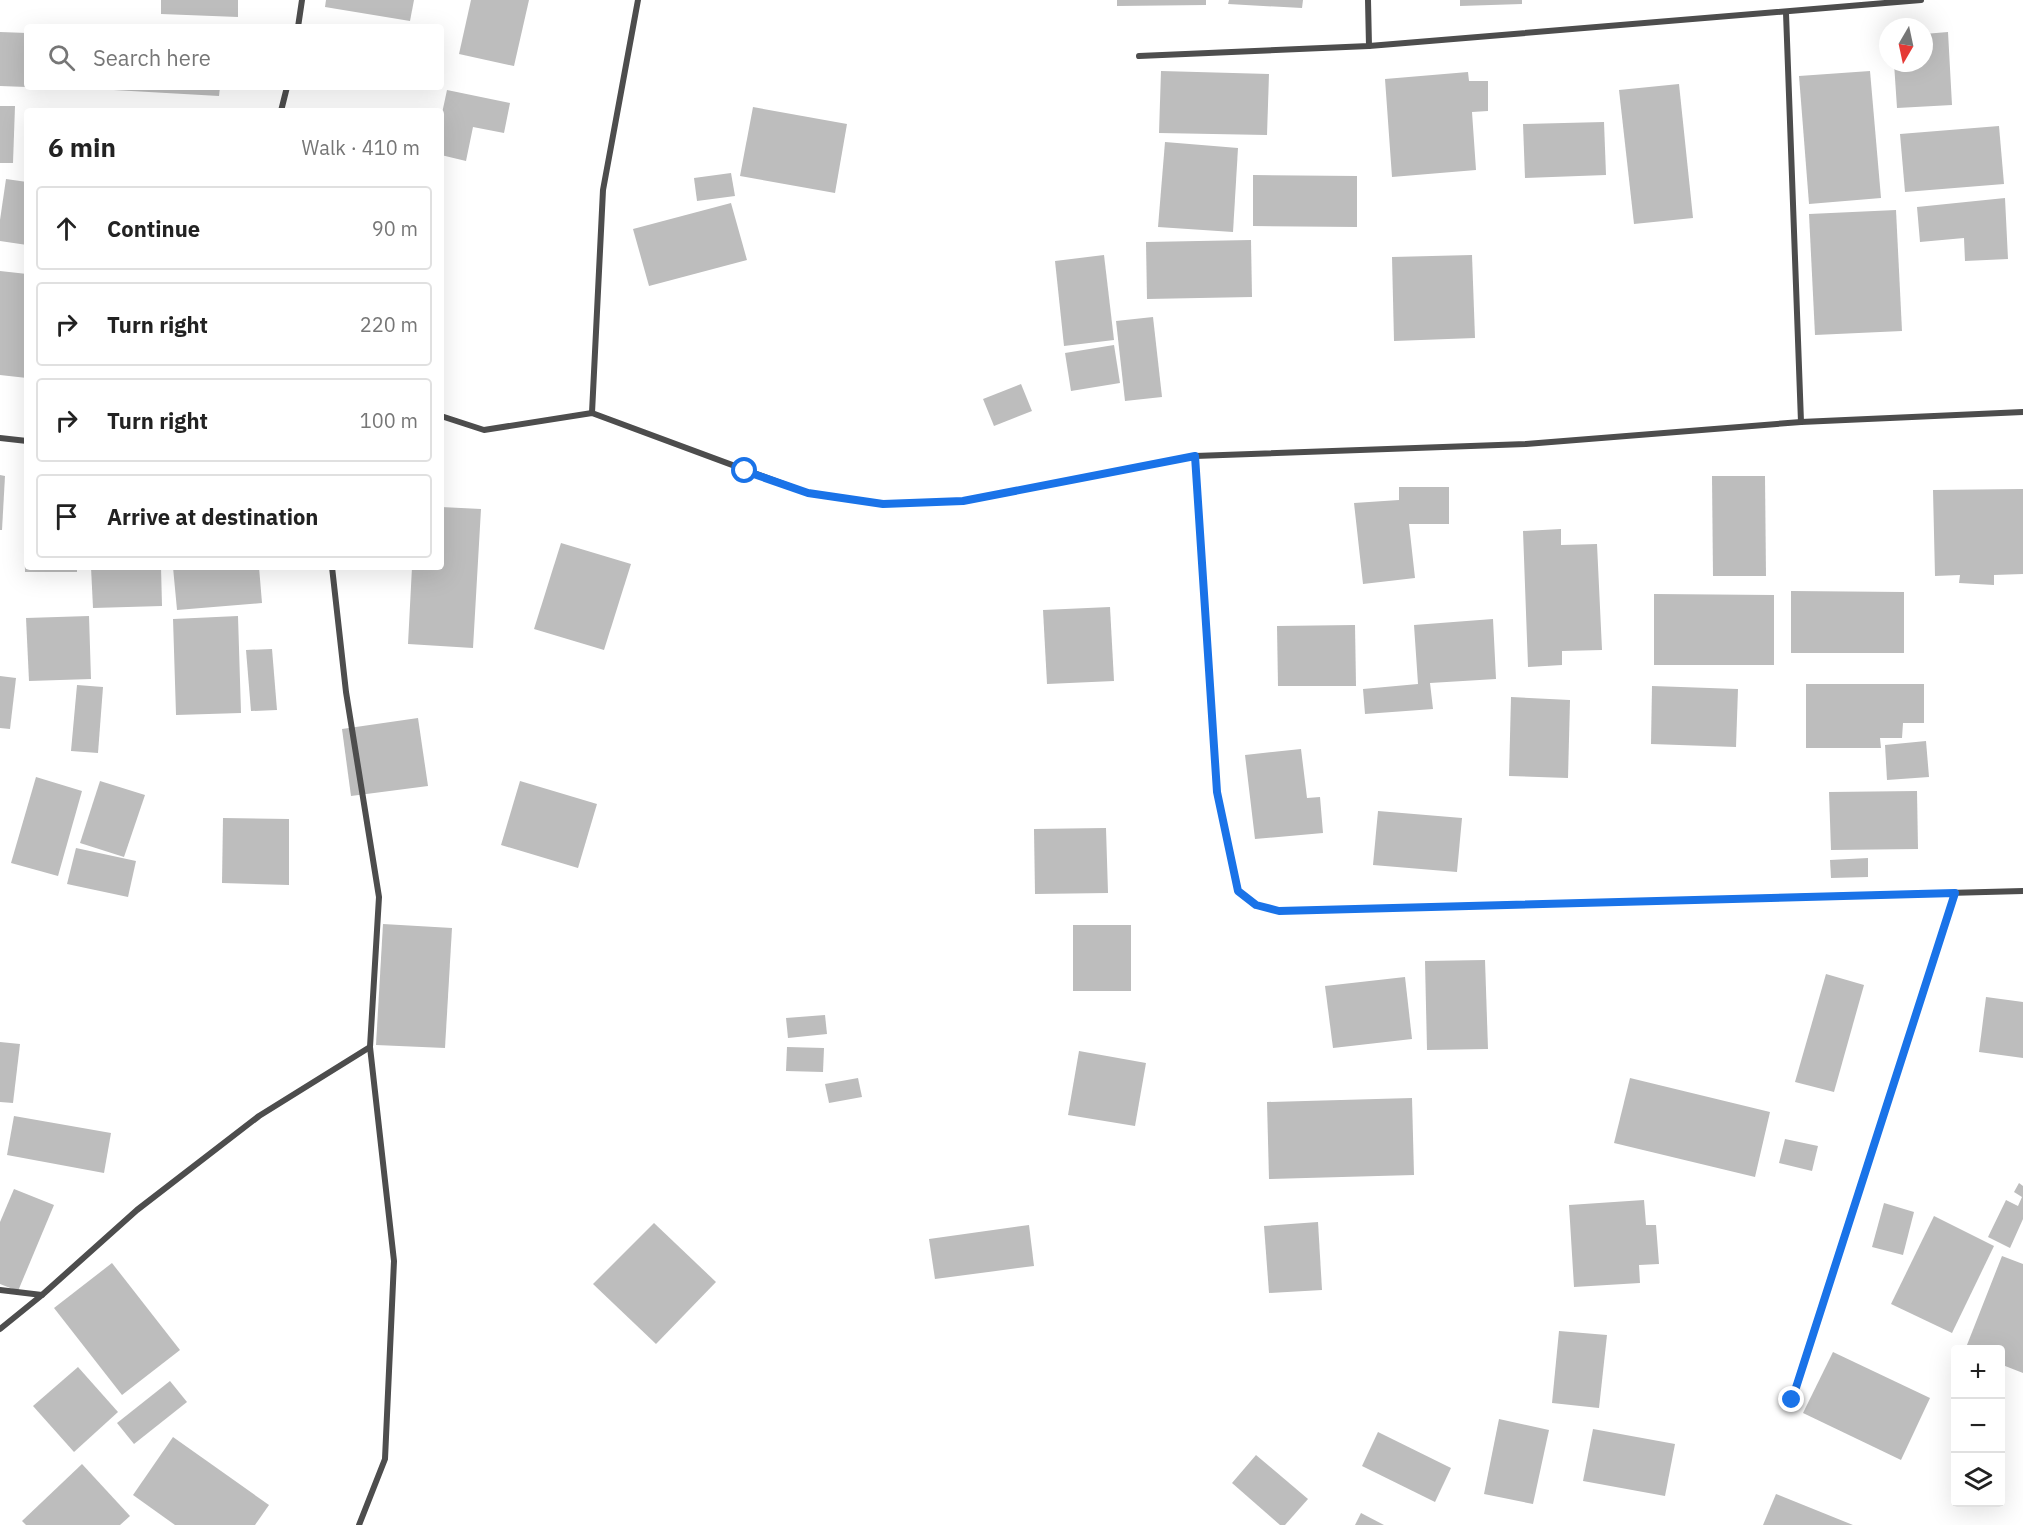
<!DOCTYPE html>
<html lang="en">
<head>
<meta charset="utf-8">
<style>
  body { margin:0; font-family:"IBM Plex Sans",sans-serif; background:#f6f6f6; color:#222 }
  .controls { position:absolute; right:18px; bottom:18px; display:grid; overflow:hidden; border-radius:6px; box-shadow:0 6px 24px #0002 }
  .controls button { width:54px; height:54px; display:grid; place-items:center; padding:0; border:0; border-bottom:2px solid #e0e0e0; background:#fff; color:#222; font:30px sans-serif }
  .compass { position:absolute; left:1879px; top:18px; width:54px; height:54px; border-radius:50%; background:#fff; box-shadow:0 6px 24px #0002; rotate:189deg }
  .stop { position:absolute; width:18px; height:18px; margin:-14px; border:4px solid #1a73e8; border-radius:50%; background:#fff }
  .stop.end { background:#1a73e8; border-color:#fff; box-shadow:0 2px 6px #0008 }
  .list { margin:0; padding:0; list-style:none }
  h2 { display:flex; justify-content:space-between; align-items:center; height:78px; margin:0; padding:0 24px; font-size:26px }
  h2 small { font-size:20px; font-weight:400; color:#767676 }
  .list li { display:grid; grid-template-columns:39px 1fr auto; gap:18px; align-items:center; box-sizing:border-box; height:84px; margin:0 12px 12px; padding:0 12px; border:2px solid #e0e0e0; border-radius:6px }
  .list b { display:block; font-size:22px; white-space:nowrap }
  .list em { font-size:20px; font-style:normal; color:#767676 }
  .icon { flex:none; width:33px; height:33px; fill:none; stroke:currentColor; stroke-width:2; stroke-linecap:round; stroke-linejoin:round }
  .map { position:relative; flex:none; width:2023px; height:1525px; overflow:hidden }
  .search { position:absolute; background:#fff; box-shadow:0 6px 24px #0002; left:24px; top:24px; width:420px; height:66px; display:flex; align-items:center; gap:15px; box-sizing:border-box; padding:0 21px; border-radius:6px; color:#767676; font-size:22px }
  .panel { position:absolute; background:#fff; box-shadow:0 6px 24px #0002; left:24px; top:108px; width:420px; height:462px; border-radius:6px }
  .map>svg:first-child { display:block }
  .building { fill:#bdbdbd }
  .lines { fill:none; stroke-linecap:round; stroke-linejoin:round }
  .minor { stroke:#4d4d4d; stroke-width:6 }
  .route { stroke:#1a73e8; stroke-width:8 }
</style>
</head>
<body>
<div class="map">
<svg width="2023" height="1525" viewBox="0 0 2023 1525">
  <rect width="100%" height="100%" fill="#fff"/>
  <g class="building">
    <polygon points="161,0 238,0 238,17 161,14"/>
    <polygon points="326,0 414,0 410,21 325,7"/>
    <polygon points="471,0 529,0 514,66 459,54"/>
    <polygon points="1117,0 1206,0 1206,5 1117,6"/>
    <polygon points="1229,0 1303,0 1302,8 1228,4"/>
    <polygon points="1460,0 1522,0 1522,4 1460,6"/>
    <polygon points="0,32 27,33 27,87 0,86"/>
    <polygon points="1948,32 1952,105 1897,108 1894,63 1924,63 1924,34"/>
    <polygon points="1161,71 1269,74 1267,135 1159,133"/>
    <polygon points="1870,71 1881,198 1809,204 1799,76"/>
    <polygon points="1468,72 1469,81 1488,81 1488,111 1472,112 1476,170 1392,177 1385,79"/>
    <polygon points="1679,84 1693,218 1634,224 1619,90"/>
    <polygon points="96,87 220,87 219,96 96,89"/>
    <polygon points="447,90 510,103 504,133 473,127 466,161 441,155 441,118"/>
    <polygon points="0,106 15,106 13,163 0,163"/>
    <polygon points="753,107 847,124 835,193 740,176"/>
    <polygon points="1604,122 1606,175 1525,178 1523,124"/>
    <polygon points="1999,126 2004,184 1905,192 1900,134"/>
    <polygon points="1165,142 1238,148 1233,232 1158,227"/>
    <polygon points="731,173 735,196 697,201 694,178"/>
    <polygon points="1253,175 1357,176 1357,227 1253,226"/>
    <polygon points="6,179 27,182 27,245 0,241 0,220"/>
    <polygon points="2005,198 2008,259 1965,261 1964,238 1920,242 1917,207"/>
    <polygon points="731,203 747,260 649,286 633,229"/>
    <polygon points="1896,210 1902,331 1815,335 1809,214"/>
    <polygon points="1251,240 1252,297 1147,299 1146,242"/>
    <polygon points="1104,255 1114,340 1064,346 1055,261"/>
    <polygon points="1472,255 1475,338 1394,341 1392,257"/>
    <polygon points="0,271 27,274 27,378 0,375"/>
    <polygon points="1153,317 1162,397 1125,401 1116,321"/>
    <polygon points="1114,345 1120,383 1071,391 1065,353"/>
    <polygon points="1021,384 1032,411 994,426 983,399"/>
    <polygon points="0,475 5,476 2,530 0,530"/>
    <polygon points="1712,476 1765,476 1766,576 1713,576"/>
    <polygon points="1399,487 1449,487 1449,524 1409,524 1415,578 1363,584 1354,503 1399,500"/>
    <polygon points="2023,489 2023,574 1994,575 1994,585 1959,583 1960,575 1935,576 1933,490"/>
    <polygon points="441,507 481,509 473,648 408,644 412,567 441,567"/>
    <polygon points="24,512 27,512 27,567 77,567 77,572 25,572"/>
    <polygon points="1561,529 1561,545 1597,544 1602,650 1562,651 1562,665 1528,667 1523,531"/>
    <polygon points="561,543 631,564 604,650 534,629"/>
    <polygon points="91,567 161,567 162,606 93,608"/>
    <polygon points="173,567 259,567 262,603 177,610"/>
    <polygon points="1791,591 1904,592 1904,653 1791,653"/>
    <polygon points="1654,594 1774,595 1774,665 1654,665"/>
    <polygon points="1110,607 1114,681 1047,684 1043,610"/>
    <polygon points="89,616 91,679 29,681 26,618"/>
    <polygon points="238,616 241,713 176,715 173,619"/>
    <polygon points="1493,619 1496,679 1430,683 1433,709 1365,714 1363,689 1418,684 1414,625"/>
    <polygon points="1355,625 1356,686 1278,686 1277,626"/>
    <polygon points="272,649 277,710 251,711 246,650"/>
    <polygon points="0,676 16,678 10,729 0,728"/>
    <polygon points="1806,684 1924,684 1924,723 1903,723 1902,738 1880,738 1881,748 1806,748"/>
    <polygon points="77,685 103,687 98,753 71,751"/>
    <polygon points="1652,686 1738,689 1736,747 1651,744"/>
    <polygon points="1511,697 1570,700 1568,778 1509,776"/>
    <polygon points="418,718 428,786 351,796 342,729"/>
    <polygon points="1926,741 1929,777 1887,780 1885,745"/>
    <polygon points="1301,749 1307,798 1320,797 1323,833 1255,839 1245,755"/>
    <polygon points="36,777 82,791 58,876 11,863"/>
    <polygon points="100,781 145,795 124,857 80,843"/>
    <polygon points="520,781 597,804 578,868 501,845"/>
    <polygon points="1917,791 1918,849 1831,850 1829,792"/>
    <polygon points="1378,811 1462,818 1457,872 1373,865"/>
    <polygon points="223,818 289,819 289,885 222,883"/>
    <polygon points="1106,828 1108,893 1035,894 1034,829"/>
    <polygon points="76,848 136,861 128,897 67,884"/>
    <polygon points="1868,858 1868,877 1831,878 1830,860"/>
    <polygon points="383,924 452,928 445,1048 376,1045"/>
    <rect x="1073" y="925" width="58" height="66"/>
    <polygon points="1485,960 1488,1049 1427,1050 1425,961"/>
    <polygon points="1826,974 1864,985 1834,1092 1795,1082"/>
    <polygon points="1405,977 1412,1039 1333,1048 1325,986"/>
    <polygon points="1986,997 2023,1002 2023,1058 1979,1052"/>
    <polygon points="825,1015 827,1034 788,1038 786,1018"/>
    <polygon points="0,1042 20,1044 13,1103 0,1102"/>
    <polygon points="787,1047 824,1048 823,1072 786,1071"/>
    <polygon points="1079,1051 1146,1063 1135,1126 1068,1115"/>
    <polygon points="858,1078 862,1097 829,1103 825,1084"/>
    <polygon points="1630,1078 1770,1112 1755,1177 1614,1143"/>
    <polygon points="1412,1098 1414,1175 1269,1179 1267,1102"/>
    <polygon points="14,1116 111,1133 104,1173 7,1155"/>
    <polygon points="1785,1139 1818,1146 1812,1171 1779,1163"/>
    <polygon points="2019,1183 2023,1186 2023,1219 2010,1248 1988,1237 2006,1200 2018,1206 2022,1197 2014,1192"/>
    <polygon points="14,1189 54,1205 18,1291 0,1284 0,1222"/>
    <polygon points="1644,1200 1646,1225 1656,1225 1659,1264 1639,1265 1640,1283 1574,1287 1569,1205"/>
    <polygon points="1884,1203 1914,1212 1903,1255 1872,1247"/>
    <polygon points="1934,1216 1994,1246 1952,1333 1891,1304"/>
    <polygon points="1318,1222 1322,1290 1269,1293 1264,1226"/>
    <polygon points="654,1223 716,1282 656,1344 593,1284"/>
    <polygon points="1029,1225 1034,1266 935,1279 929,1239"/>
    <polygon points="2002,1256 2023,1264 2023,1373 2000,1364 2000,1350 1965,1350"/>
    <polygon points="112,1263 180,1350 122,1395 54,1308"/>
    <polygon points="1559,1331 1607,1335 1599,1408 1552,1403"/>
    <polygon points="1833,1352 1930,1398 1901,1460 1803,1413"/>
    <polygon points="78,1367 118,1412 74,1452 33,1406"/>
    <polygon points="170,1381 187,1402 134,1444 117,1423"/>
    <polygon points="1499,1419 1549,1430 1533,1504 1484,1494"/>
    <polygon points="1593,1429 1675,1444 1665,1496 1583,1481"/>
    <polygon points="1378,1432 1451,1468 1435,1502 1362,1466"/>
    <polygon points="173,1437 269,1505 255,1525 175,1525 133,1495"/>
    <polygon points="1256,1455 1308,1499 1285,1525 1280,1525 1232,1483"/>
    <polygon points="82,1464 130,1516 120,1525 26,1525 22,1521"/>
    <polygon points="1776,1494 1853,1525 1763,1525"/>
    <polygon points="1361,1513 1384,1525 1355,1525"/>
  </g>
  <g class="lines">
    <g class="minor">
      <polyline points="1368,0 1369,46"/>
      <polyline points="1786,13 1801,422"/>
      <polyline points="298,27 302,0"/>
      <polyline points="1139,56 1369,46 1921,0"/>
      <polyline points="281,111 287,87"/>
      <polyline points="592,413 603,190 638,0"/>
      <polyline points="441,416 484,430 592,413 808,493 883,504 963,501 1195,456 1526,444 1801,422 2023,412"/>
      <polyline points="0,438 27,441"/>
      <polyline points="1195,456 1217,792 1238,891 1256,905 1279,911 2023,891"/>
      <polyline points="0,1290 42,1295"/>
      <polyline points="0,1329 42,1295 137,1210 259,1116 370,1047 379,897 346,692 332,567"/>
      <polyline points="1792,1399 1955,893"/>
      <polyline points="359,1525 385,1459 394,1261 370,1047"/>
    </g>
  </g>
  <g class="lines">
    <polyline class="route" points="745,471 808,493 883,504 963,501 1195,456 1217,792 1238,891 1256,905 1279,911 1955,893 1792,1400"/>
  </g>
</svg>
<div class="controls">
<button>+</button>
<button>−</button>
<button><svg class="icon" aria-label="layers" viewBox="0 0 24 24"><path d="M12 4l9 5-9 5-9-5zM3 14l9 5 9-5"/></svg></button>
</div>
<svg class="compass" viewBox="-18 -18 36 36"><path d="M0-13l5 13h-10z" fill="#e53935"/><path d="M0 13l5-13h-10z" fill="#767676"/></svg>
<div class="stop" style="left:745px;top:471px"></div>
<div class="stop end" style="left:1792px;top:1400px"></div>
<div class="search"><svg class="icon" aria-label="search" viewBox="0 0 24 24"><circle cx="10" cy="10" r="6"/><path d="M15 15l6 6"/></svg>Search here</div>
<section class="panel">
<h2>6 min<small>Walk · 410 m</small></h2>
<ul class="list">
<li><svg class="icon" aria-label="ahead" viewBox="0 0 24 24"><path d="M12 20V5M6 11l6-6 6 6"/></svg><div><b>Continue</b></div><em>90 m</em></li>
<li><svg class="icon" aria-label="right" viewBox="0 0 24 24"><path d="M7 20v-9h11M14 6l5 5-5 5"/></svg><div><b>Turn right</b></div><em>220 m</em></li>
<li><svg class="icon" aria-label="right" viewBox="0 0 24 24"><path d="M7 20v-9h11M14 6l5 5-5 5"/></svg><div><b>Turn right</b></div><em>100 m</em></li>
<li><svg class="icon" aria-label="arrive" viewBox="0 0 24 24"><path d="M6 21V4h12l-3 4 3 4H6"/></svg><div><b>Arrive at destination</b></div></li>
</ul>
</section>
</div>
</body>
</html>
